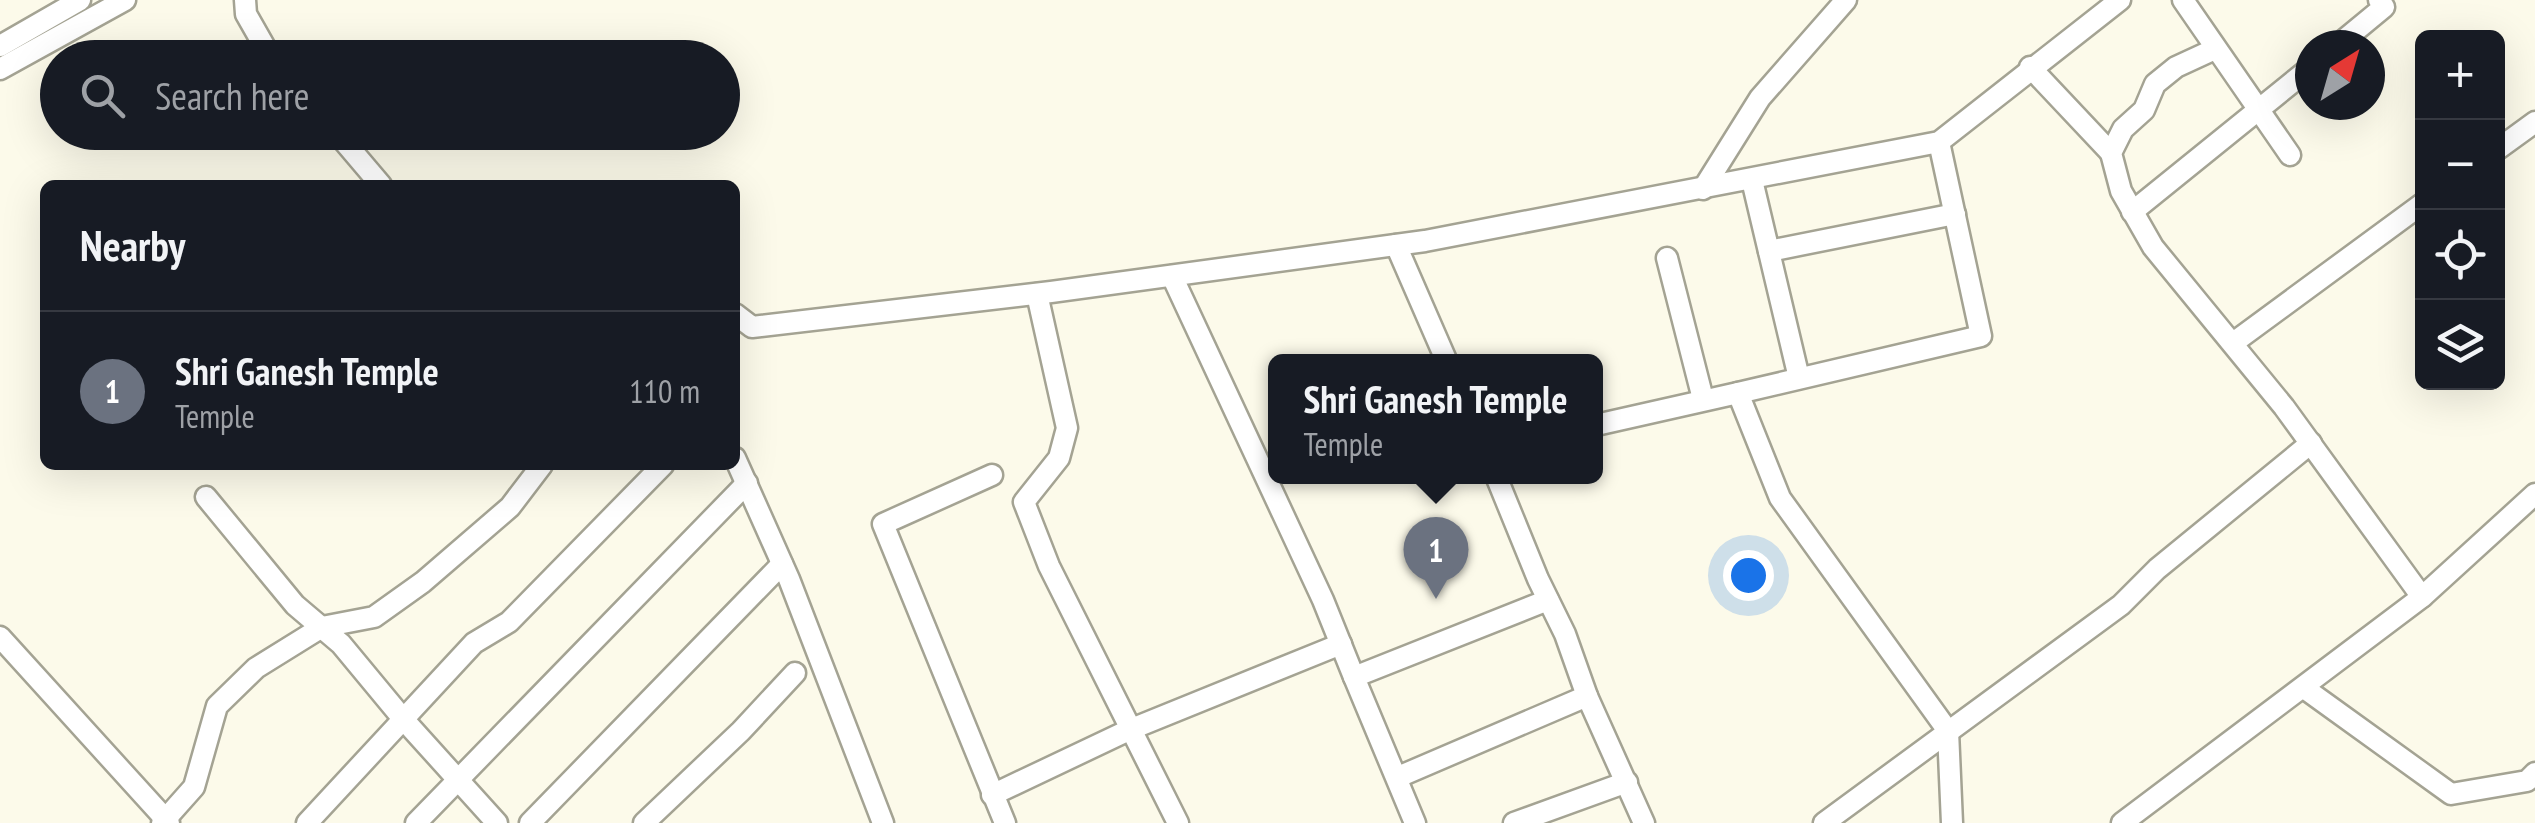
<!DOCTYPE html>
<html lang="en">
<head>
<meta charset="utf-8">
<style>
  body { margin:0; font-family:"PT Sans Narrow",sans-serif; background:#242831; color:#f1f3f6 }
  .controls { position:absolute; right:30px; top:30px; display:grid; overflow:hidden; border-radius:15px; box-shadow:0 10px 40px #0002 }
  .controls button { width:90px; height:90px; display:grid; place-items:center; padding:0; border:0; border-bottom:2px solid #363941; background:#171b24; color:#f1f3f6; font:50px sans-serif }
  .compass { position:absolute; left:2295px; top:30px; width:90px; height:90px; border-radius:50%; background:#171b24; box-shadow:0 10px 40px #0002; rotate:37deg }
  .you { position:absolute; left:1748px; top:575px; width:35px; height:35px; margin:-25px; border:8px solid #fff; border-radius:50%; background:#1a73e8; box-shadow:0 0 0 15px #1a73e833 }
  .badge { display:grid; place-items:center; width:65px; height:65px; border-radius:50%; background:#bb99ce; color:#fff; font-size:32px; font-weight:700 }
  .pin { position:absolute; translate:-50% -82px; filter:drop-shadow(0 2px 5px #0008) }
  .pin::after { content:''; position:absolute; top:52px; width:35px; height:30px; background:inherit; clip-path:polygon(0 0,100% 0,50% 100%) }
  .popup { position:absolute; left:1268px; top:354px; width:335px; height:130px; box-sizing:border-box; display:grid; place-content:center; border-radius:15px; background:#171b24; filter:drop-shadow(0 2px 8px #0005); font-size:32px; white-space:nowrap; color:#9ea1a6 }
  .popup b { font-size:38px; color:#f1f3f6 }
  .popup::after { content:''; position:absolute; left:50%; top:100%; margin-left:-20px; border:20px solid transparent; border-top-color:#171b24 }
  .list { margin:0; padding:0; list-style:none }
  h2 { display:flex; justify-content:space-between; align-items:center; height:130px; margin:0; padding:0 40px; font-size:42px }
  h2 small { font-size:32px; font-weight:400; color:#9ea1a6 }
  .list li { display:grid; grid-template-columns:65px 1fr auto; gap:30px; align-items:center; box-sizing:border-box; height:160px; padding:0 40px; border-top:2px solid #363941 }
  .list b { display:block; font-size:38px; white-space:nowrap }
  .list p { margin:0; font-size:32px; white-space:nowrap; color:#9ea1a6 }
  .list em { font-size:32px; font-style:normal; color:#9ea1a6 }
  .icon { flex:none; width:55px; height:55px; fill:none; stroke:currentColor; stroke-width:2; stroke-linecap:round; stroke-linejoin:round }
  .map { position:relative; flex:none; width:2535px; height:823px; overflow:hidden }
  .search { position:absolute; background:#171b24; box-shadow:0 10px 40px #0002; left:40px; top:40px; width:700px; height:110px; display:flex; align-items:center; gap:25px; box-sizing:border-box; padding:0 35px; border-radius:55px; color:#9ea1a6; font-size:38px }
  .panel { position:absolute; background:#171b24; box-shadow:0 10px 40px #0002; left:40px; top:180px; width:700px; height:290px; border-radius:15px }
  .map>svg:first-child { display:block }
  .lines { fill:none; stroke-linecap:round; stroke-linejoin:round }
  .minor-casing { stroke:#a4a393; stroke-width:25 }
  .minor { stroke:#fff; stroke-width:20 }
</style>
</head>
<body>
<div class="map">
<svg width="2535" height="823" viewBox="0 0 2535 823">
  <rect width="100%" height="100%" fill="#fcfaea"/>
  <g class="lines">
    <g class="minor-casing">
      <g id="minor">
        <polyline points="245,0 246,14 271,58"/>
        <polyline points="2183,0 2290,155"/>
        <polyline points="2338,45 2384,7 2379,0"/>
        <polyline points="0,46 80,0"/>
        <polyline points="2215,49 2176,67 2155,84 2144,110 2123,129 2111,153 2121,191 2153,247 2284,407 2422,597"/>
        <polyline points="2030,67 2111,153"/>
        <polyline points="0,69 125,0"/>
        <polyline points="336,132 381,185"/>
        <polyline points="1939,142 1981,336 1738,393 1780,498 1948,731 1952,823"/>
        <polyline points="2498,149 2535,122"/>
        <polyline points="1752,180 1799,378"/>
        <polyline points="1703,189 1760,98 1846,0"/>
        <polyline points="2132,212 2310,68"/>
        <polyline points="1396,245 1447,362"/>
        <polyline points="1769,251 1955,214"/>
        <polyline points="1667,258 1703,399"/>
        <polyline points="1172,276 1323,600 1354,677"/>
        <polyline points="1037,294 1067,428 1059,458 1024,502 1049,566 1178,823"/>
        <polyline points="735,314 752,327 1051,292 1425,241 1939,142 2120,0"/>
        <polyline points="2233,343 2422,204"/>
        <polyline points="1596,425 1738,393"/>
        <polyline points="735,458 789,579 883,823"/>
        <polyline points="992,475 883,524 1005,823"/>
        <polyline points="1496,476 1538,579 1565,634 1587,696 1644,823"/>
        <polyline points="206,497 295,605 341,644 404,720 497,823"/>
        <polyline points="0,637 169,823"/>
        <polyline points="2304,688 2451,794 2527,781 2535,773"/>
        <polyline points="1398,777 1587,696"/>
        <polyline points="992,795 1129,730 1341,644"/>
        <polyline points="162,823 194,787 217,706 256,668 322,627 374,617 423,582 510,507 542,465"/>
        <polyline points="307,823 474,643 509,622 663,465"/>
        <polyline points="416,823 747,483"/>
        <polyline points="530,823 782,564"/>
        <polyline points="644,823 741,731 795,673"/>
        <polyline points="1415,823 1354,677 1548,600"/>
        <polyline points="1514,823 1627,782"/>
        <polyline points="1824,823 2121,605 2157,569 2311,443"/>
        <polyline points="2122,823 2422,597 2535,494"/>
      </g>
    </g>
    <use href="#minor" class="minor"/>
  </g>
</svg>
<div class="controls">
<button>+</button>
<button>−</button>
<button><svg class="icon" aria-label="locate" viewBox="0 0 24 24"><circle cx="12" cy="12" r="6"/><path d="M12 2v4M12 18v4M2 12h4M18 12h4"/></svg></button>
<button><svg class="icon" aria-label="layers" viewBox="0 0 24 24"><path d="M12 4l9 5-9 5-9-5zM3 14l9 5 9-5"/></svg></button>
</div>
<svg class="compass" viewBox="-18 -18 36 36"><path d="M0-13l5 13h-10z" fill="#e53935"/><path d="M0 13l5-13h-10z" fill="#9ea1a6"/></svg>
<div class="you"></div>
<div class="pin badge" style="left:1436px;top:599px;background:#6b7280">1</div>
<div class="popup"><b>Shri Ganesh Temple</b>Temple</div>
<div class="search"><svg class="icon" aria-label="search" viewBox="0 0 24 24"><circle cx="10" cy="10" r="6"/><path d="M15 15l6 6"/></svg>Search here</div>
<section class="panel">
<h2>Nearby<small></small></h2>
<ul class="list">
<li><span class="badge" style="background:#6b7280">1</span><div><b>Shri Ganesh Temple</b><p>Temple</p></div><em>110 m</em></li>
</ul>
</section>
</div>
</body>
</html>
